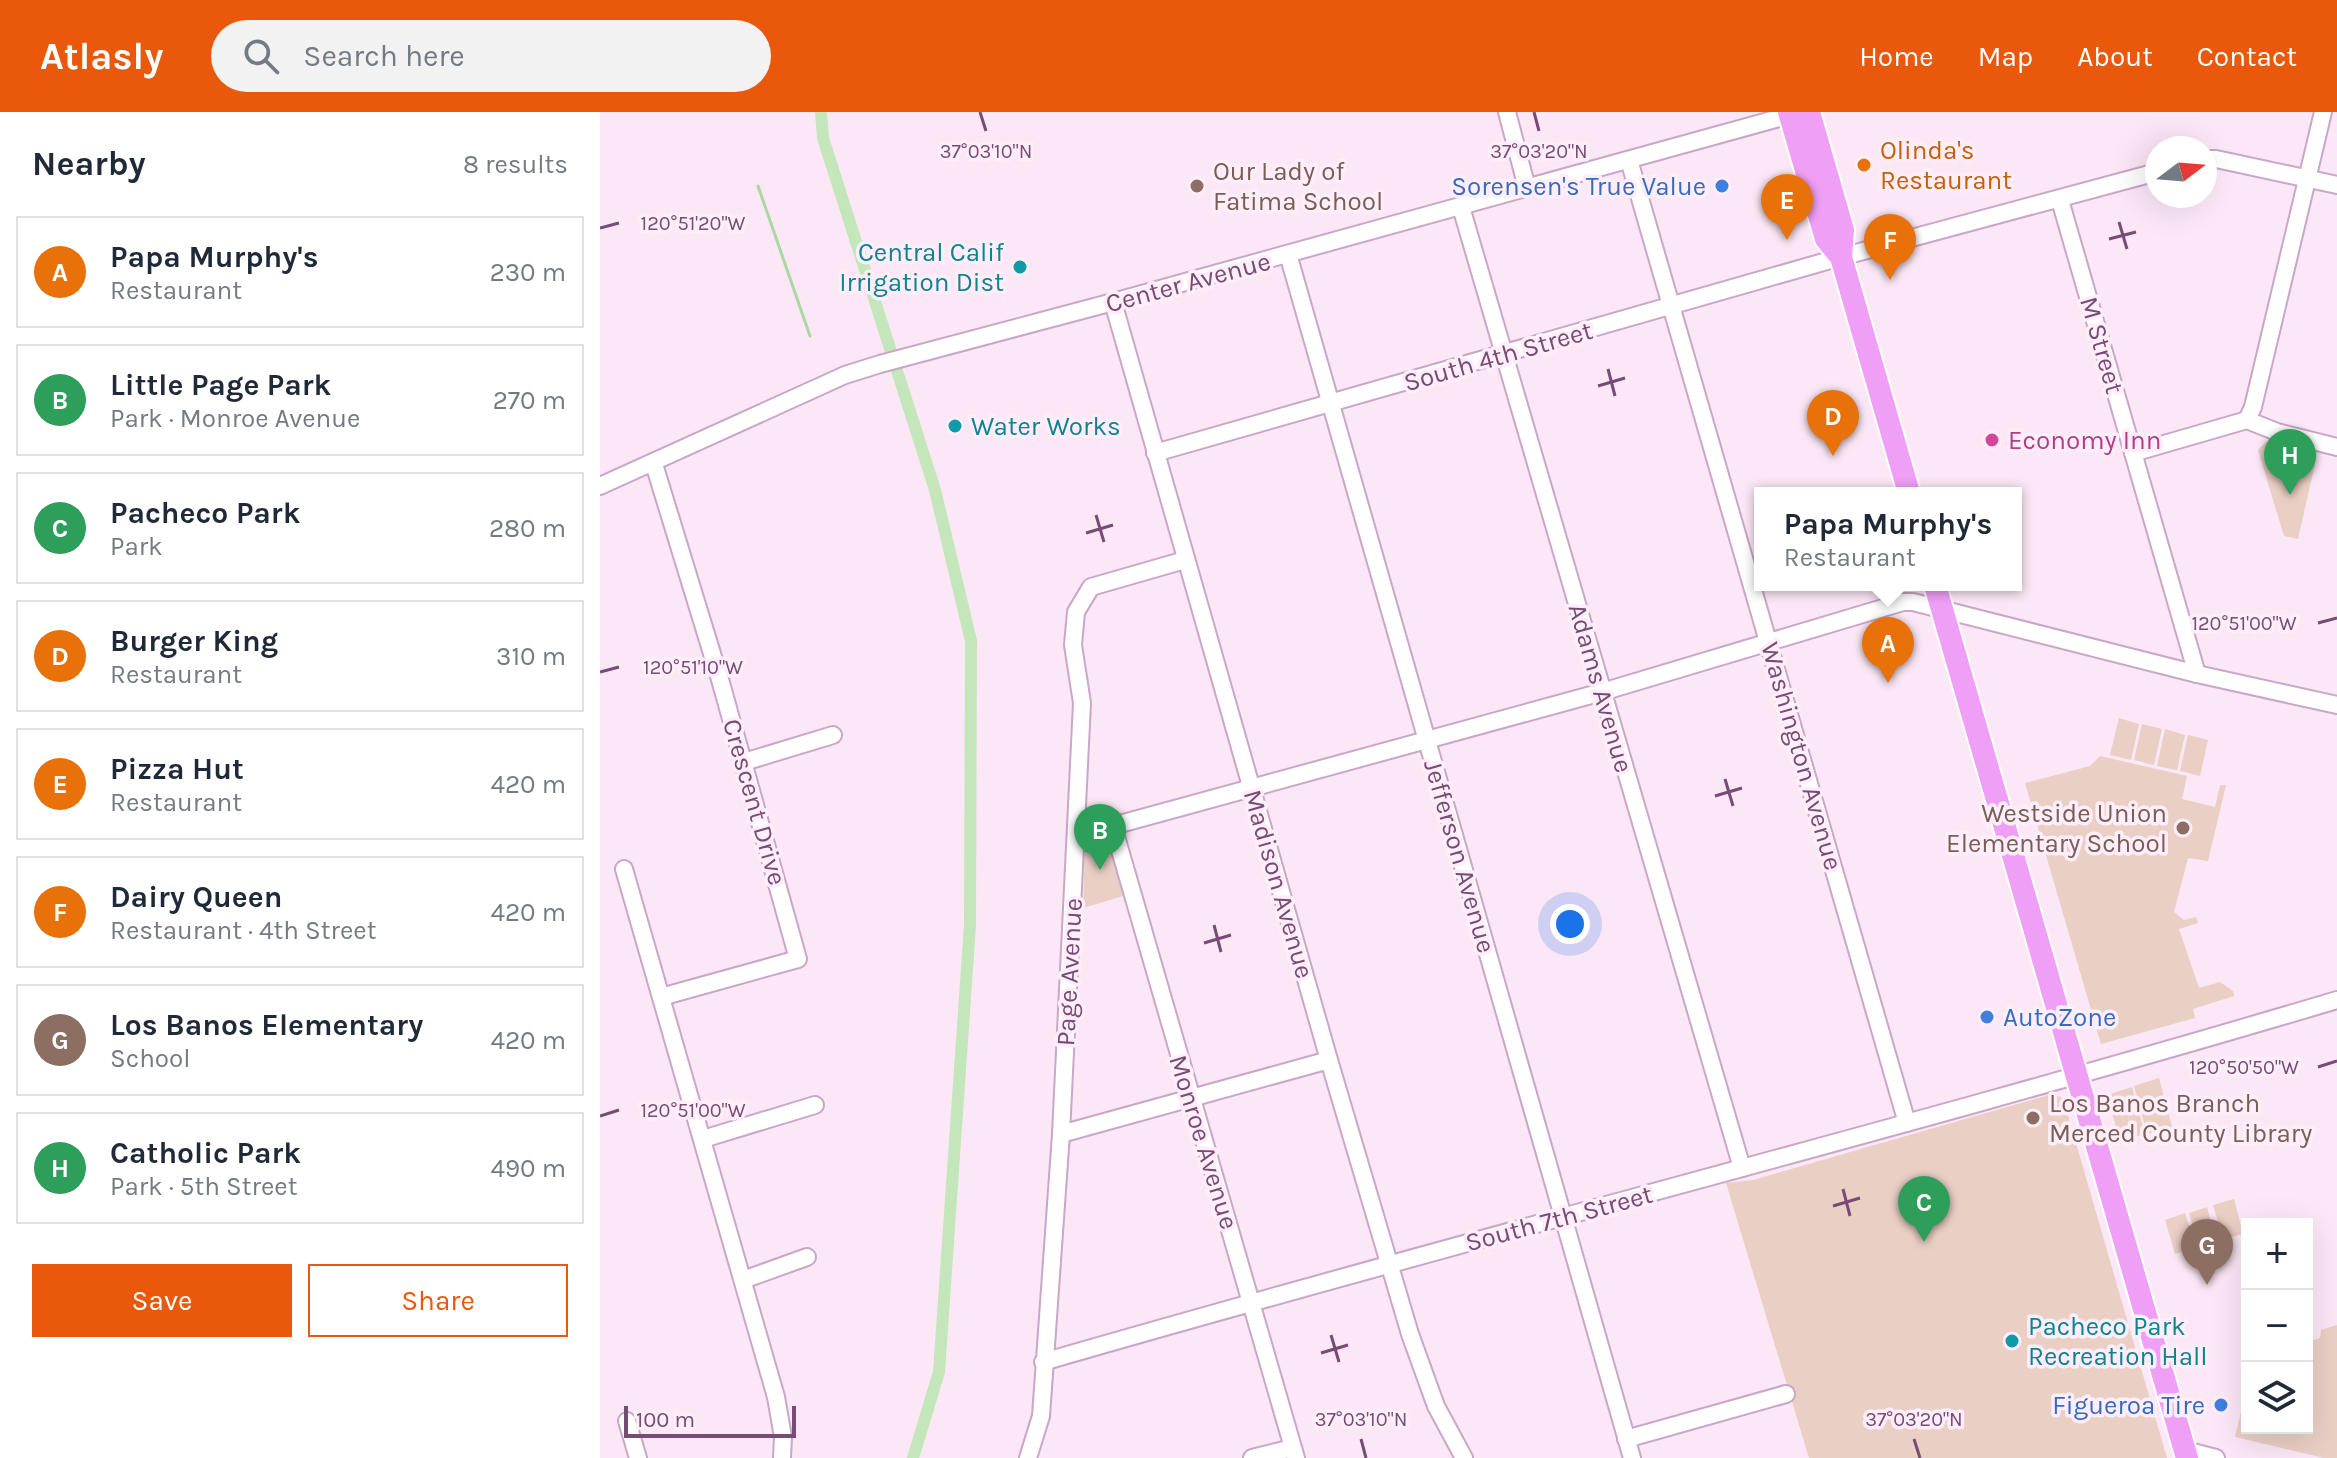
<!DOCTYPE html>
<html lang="en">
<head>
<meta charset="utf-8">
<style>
  body { margin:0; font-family:Karla,sans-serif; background:#f2f2f3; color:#1f2937 }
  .controls { position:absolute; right:24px; bottom:24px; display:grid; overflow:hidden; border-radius:0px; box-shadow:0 8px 32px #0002 }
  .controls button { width:72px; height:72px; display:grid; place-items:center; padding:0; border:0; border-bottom:2px solid #e0e1e3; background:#fff; color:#1f2937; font:40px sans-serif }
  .compass { position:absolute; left:1545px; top:24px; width:72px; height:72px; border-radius:50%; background:#fff; box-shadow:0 8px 32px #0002; rotate:74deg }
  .scale { position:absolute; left:24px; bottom:20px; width:172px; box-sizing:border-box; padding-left:8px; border:4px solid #764b75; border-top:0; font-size:22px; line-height:28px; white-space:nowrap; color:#764b75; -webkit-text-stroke:6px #ffeefa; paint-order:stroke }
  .you { position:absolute; left:970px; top:812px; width:28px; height:28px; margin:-20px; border:6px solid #fff; border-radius:50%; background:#1a73e8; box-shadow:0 0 0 12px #1a73e833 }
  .badge { display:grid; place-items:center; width:52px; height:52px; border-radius:50%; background:#ea580c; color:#fff; font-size:26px; font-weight:700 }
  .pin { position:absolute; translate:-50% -66px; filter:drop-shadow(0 2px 4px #0008) }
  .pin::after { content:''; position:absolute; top:42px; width:28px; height:24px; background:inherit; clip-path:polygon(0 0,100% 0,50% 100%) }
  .popup { position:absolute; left:1154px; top:375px; width:268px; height:104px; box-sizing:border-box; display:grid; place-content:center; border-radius:0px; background:#fff; filter:drop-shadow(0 2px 6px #0005); font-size:26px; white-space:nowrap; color:#747a83 }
  .popup b { font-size:30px; color:#1f2937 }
  .popup::after { content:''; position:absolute; left:50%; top:100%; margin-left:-16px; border:16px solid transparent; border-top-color:#fff }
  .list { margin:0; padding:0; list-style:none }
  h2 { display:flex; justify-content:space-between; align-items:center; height:104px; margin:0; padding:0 32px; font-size:34px }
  h2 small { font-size:26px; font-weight:400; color:#747a83 }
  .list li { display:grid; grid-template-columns:52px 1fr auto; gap:24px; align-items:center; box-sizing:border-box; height:112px; margin:0 16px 16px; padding:0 16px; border:2px solid #e0e1e3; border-radius:0px }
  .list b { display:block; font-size:30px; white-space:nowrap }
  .list p { margin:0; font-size:26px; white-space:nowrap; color:#747a83 }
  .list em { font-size:26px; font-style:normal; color:#747a83 }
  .actions { display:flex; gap:16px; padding:24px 32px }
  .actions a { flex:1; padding:18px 0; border:2px solid #ea580c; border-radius:0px; text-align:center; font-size:28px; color:#ea580c }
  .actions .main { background:#ea580c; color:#fff }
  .icon { flex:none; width:44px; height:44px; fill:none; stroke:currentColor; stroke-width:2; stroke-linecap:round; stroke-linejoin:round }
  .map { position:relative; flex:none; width:1737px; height:1346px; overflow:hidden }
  header { display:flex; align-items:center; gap:48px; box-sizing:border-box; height:112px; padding:0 40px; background:#ea580c; color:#fff }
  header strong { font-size:38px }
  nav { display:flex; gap:44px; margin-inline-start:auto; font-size:28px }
  .search { width:560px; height:72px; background:#f2f2f3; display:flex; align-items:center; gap:20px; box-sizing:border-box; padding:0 28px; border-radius:44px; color:#747a83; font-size:30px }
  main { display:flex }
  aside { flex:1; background:#fff }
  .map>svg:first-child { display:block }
  .green { fill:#eacfc5 }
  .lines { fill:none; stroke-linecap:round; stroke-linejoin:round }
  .stream { stroke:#abd8a2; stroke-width:3 }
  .canal { stroke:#c4e6bb; stroke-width:12 }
  .minor-casing { stroke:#c9a7c6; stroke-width:20 }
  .highway-casing { stroke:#fff; stroke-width:26 }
  .minor { stroke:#fff; stroke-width:16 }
  .highway { stroke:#ef9ff6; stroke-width:22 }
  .ticks { fill:none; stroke:#764b75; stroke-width:3 }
  .food-dot { fill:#e8710a; stroke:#ffeefa; stroke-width:3 }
  .education-dot { fill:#8d6e63; stroke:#ffeefa; stroke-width:3 }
  .shop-dot { fill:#3f7fe0; stroke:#ffeefa; stroke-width:3 }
  .culture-dot { fill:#0f9aa8; stroke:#ffeefa; stroke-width:3 }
  .hotel-dot { fill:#d1479c; stroke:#ffeefa; stroke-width:3 }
  .labels { text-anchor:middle; stroke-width:7; stroke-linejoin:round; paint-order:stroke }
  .food-label { font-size:26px; fill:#c56008; stroke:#ffeefa; text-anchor:start }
  .education-label { font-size:26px; fill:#785e54; stroke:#ffeefa; text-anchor:start }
  .shop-label { font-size:26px; fill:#366cbe; stroke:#ffeefa; text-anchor:end }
  .culture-label { font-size:26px; fill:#0d838f; stroke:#ffeefa; text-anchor:start }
  .street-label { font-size:26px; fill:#764b75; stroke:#ffeefa }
  .hotel-label { font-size:26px; fill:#b23c85; stroke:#ffeefa; text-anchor:start }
  .ticks-label { font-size:20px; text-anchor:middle; fill:#764b75; stroke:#ffeefa; stroke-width:7; stroke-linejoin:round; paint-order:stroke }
</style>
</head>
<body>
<header>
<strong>Atlasly</strong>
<div class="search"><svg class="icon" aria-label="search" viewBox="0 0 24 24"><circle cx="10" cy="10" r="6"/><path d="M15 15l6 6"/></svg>Search here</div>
<nav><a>Home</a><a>Map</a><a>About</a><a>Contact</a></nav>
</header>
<main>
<aside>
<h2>Nearby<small>8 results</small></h2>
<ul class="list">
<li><span class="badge" style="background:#e8710a">A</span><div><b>Papa Murphy's</b><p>Restaurant</p></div><em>230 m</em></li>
<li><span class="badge" style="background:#2e9e5b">B</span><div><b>Little Page Park</b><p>Park · Monroe Avenue</p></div><em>270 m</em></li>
<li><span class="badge" style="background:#2e9e5b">C</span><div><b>Pacheco Park</b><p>Park</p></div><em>280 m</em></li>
<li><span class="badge" style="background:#e8710a">D</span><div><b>Burger King</b><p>Restaurant</p></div><em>310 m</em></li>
<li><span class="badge" style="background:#e8710a">E</span><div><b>Pizza Hut</b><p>Restaurant</p></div><em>420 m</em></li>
<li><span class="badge" style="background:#e8710a">F</span><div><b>Dairy Queen</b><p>Restaurant · 4th Street</p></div><em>420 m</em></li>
<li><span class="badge" style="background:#8d6e63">G</span><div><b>Los Banos Elementary</b><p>School</p></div><em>420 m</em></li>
<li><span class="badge" style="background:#2e9e5b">H</span><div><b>Catholic Park</b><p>Park · 5th Street</p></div><em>490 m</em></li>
</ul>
<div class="actions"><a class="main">Save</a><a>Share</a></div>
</aside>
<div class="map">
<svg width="1737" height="1346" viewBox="0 0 1737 1346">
  <rect width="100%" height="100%" fill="#fce7f6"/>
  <g class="green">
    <polygon points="1666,330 1717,343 1698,427 1684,424 1658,338"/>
    <polygon points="1519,606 1539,612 1531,648 1510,643"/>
    <polygon points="1542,612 1562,617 1554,653 1534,648"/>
    <polygon points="1565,617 1585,623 1577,658 1557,654"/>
    <polygon points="1588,623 1608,628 1600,664 1580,659"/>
    <polygon points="1500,644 1587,664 1582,687 1615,695 1620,673 1626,673 1608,749 1588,746 1574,800 1584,808 1596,805 1598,811 1579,817 1599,876 1620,870 1633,879 1634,884 1593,897 1595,906 1501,932 1425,671 1490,654"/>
    <polygon points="507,726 523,784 483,796 485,732"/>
    <polygon points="1559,966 1572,1015 1547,1022 1534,974"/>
    <polygon points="1532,975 1545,1022 1520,1029 1507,983"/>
    <polygon points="1452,982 1463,986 1567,1346 1209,1346 1126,1071 1153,1068"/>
    <polygon points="1634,1087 1643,1122 1623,1127 1613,1093"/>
    <polygon points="1607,1095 1617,1130 1599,1135 1589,1101"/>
    <polygon points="1585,1101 1596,1136 1575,1142 1565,1108"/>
    <polygon points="1737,1213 1737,1346 1724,1346 1635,1325 1647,1275 1647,1316 1707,1316 1707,1230 1720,1226 1721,1218"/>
  </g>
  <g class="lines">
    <polyline class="stream" points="158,74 210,224"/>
    <polyline class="canal" points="221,0 223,26 335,378 371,529 370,813 339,1260 313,1346"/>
    <g class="minor-casing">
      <g id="minor">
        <polyline points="907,0 927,76"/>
        <polyline points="1605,47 1616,47 1737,73"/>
        <polyline points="1029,48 1307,1011"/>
        <polyline points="1460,88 1597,562"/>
        <polyline points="861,95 1142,1056"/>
        <polyline points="688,142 1032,1346"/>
        <polyline points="513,190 729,948 810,1222 836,1294 864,1346"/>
        <polyline points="1647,308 1653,295 1723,0"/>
        <polyline points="555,341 1241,145 1557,60"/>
        <polyline points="1533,341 1647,308 1677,320 1737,335"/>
        <polyline points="54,352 121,571 198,847 61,885"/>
        <polyline points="0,374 245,263 280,252 513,190 1190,3"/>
        <polyline points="144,650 233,623"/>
        <polyline points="513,714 696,1346"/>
        <polyline points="476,724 1002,580 1303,490 1313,490 1597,562 1737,593"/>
        <polyline points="24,757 176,1285 183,1325 182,1346"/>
        <polyline points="461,1022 729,948"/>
        <polyline points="103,1027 215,993"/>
        <polyline points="143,1168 207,1145"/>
        <path d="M443 1250C873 1125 1308 1016 1737 888"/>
        <polyline points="27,1309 38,1346"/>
        <polyline points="1026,1327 1186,1282"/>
        <polyline points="1585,1338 1616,1346"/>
        <polyline points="428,1346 441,1304 461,1022 482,591 473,533 476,500 491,475 585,448"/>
        <polyline points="652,1346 692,1336"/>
      </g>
    </g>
    <g class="highway-casing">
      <g id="highway">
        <polyline points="1189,0 1226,127 1241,145"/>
        <polyline points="1209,0 1243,118 1241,145 1309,381"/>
        <polyline points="1335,473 1587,1346"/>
      </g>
    </g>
    <use href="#minor" class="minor"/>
    <use href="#highway" class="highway"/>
  </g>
  <path class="ticks" d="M380 0 386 19M934 0 939 19M1519 110 1527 137M0 116 19 111M1509 127 1536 120M1008 257 1015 284M998 274 1025 266M496 403 504 430M486 421 513 413M1718 511 1737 506M0 560 19 555M1125 667 1133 694M1115 684 1142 676M614 813 621 840M604 831 631 823M1718 955 1737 949M0 1004 19 998M1243 1077 1250 1104M1233 1094 1260 1086M731 1223 739 1250M721 1241 748 1233M761 1327 766 1346M1314 1327 1320 1346"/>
  <circle class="food-dot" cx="1264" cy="53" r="8"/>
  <g class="education-dot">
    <circle cx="597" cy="74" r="8"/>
    <circle cx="1583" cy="716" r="8"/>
    <circle cx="1433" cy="1006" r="8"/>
  </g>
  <g class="shop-dot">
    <circle cx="1122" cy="74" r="8"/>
    <circle cx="1387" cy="905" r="8"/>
    <circle cx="1621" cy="1293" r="8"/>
  </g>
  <g class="culture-dot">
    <circle cx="420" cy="155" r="8"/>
    <circle cx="355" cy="314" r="8"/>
    <circle cx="1412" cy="1229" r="8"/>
  </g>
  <circle class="hotel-dot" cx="1392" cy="328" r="8"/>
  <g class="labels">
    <g class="food-label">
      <text x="1280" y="47">Olinda's<tspan x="1280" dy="30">Restaurant</tspan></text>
    </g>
    <g class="education-label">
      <text x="613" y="68">Our Lady of<tspan x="613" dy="30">Fatima School</tspan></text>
      <text x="1567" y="710" text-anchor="end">Westside Union<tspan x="1567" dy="30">Elementary School</tspan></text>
      <text x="1449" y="1000">Los Banos Branch<tspan x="1449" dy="30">Merced County Library</tspan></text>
    </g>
    <g class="shop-label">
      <text x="1106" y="83">Sorensen's True Value</text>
      <text x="1403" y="914" text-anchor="start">AutoZone</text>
      <text x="1605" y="1302">Figueroa Tire</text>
    </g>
    <g class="culture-label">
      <text x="404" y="149" text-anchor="end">Central Calif<tspan x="404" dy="30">Irrigation Dist</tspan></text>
      <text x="371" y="323">Water Works</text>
      <text x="1428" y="1223">Pacheco Park<tspan x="1428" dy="30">Recreation Hall</tspan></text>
    </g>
    <g class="street-label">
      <text transform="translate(588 170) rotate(-15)" y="9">Center Avenue</text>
      <text transform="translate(1502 233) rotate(74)" y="9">M Street</text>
      <text transform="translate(898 244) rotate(-16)" y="9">South 4th Street</text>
      <text transform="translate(1001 576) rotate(74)" y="9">Adams Avenue</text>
      <text transform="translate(1202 644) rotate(74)" y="9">Washington Avenue</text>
      <text transform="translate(155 690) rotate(74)" y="9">Crescent Drive</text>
      <text transform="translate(860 744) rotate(74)" y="9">Jefferson Avenue</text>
      <text transform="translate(679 772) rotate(74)" y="9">Madison Avenue</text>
      <text transform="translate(469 860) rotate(-87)" y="9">Page Avenue</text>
      <text transform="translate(604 1030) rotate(73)" y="9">Monroe Avenue</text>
      <text transform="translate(959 1106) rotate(-15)" y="9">South 7th Street</text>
    </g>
    <g class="hotel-label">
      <text x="1408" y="337">Economy Inn</text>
    </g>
  </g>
  <g class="ticks-label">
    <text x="386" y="46">37°03'10"N</text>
    <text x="939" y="46">37°03'20"N</text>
    <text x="93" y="118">120°51'20"W</text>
    <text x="1644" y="518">120°51'00"W</text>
    <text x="93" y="562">120°51'10"W</text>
    <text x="1644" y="962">120°50'50"W</text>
    <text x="93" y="1005">120°51'00"W</text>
    <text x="761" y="1314">37°03'10"N</text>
    <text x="1314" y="1314">37°03'20"N</text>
  </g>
</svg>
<div class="controls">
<button>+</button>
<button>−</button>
<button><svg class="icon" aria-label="layers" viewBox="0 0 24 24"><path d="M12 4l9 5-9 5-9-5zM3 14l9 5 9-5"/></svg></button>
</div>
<svg class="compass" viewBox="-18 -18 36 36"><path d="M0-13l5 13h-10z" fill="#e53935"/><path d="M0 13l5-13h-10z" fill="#747a83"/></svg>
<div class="scale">100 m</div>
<div class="you"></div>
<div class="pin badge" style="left:1288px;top:571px;background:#e8710a">A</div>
<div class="popup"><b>Papa Murphy's</b>Restaurant</div>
<div class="pin badge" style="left:500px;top:758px;background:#2e9e5b">B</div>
<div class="pin badge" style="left:1324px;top:1130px;background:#2e9e5b">C</div>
<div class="pin badge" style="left:1233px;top:344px;background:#e8710a">D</div>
<div class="pin badge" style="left:1187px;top:128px;background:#e8710a">E</div>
<div class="pin badge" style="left:1290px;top:168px;background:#e8710a">F</div>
<div class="pin badge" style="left:1607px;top:1173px;background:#8d6e63">G</div>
<div class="pin badge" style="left:1690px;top:383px;background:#2e9e5b">H</div>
</div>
</main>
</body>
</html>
